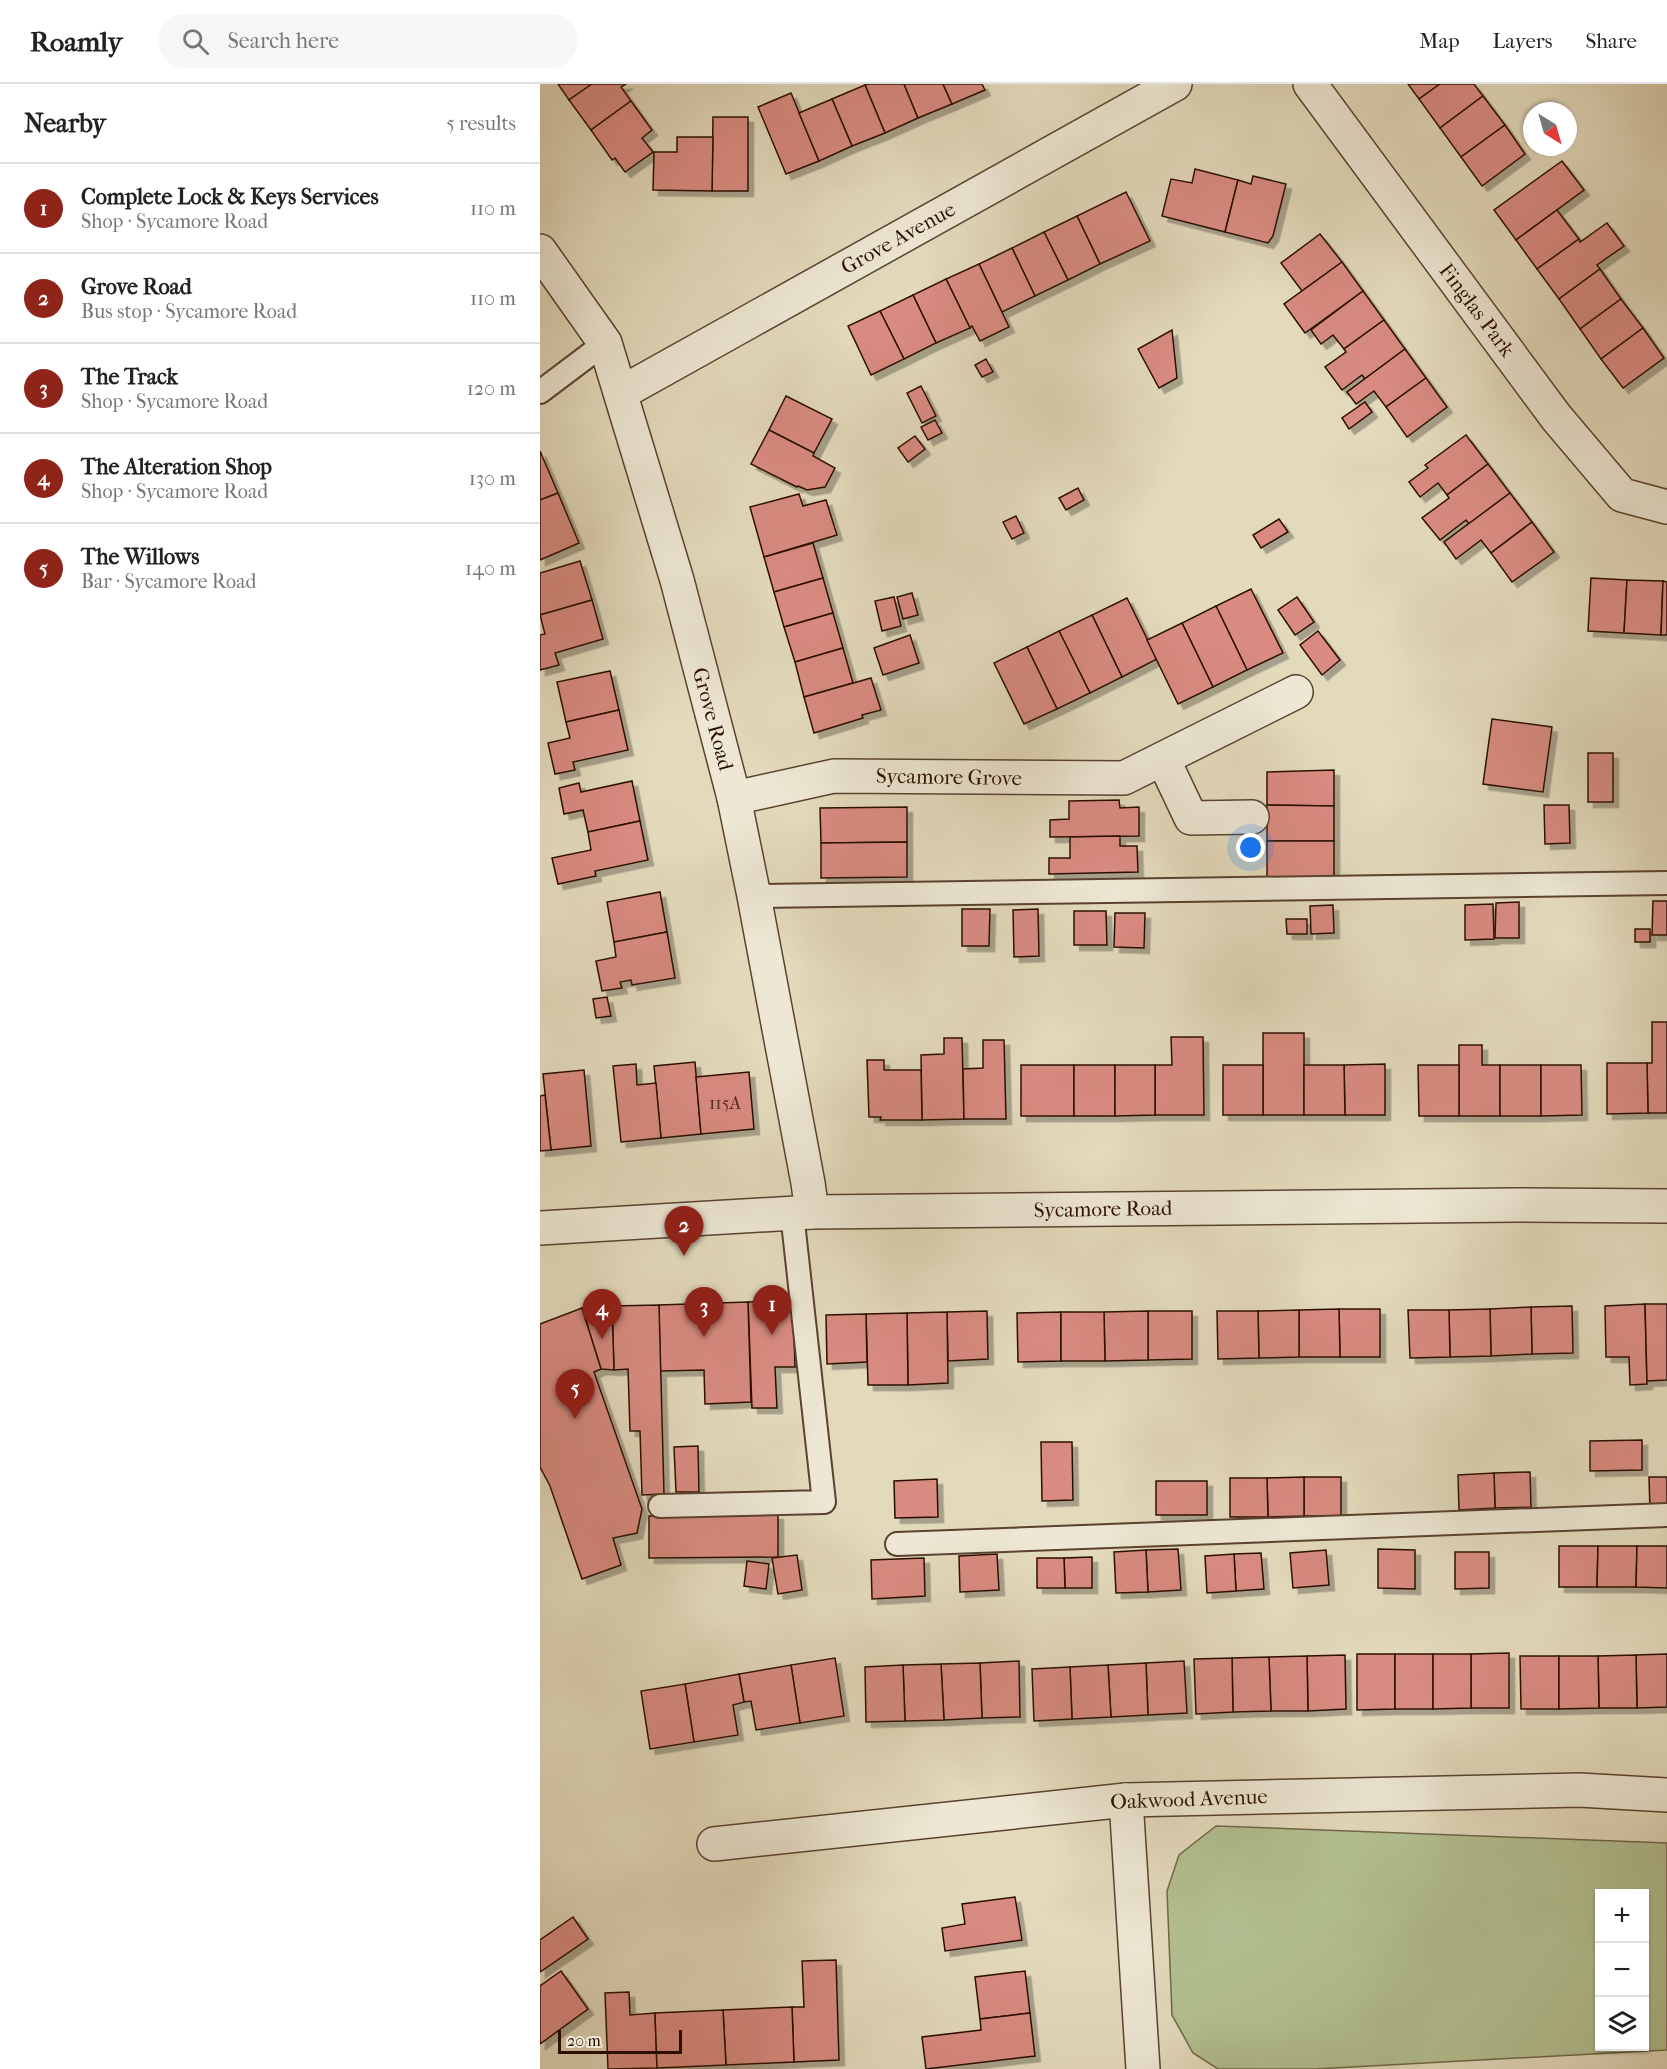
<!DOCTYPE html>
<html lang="en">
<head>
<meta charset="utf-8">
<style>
  body { margin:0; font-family:"IM FELL French Canon",serif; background:#f6f6f6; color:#222 }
  .controls { position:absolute; right:18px; bottom:18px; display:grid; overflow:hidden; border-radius:0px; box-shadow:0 2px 4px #0004 }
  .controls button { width:54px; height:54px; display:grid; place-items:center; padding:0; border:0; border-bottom:2px solid #e0e0e0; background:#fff; color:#222; font:30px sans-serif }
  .compass { position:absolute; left:983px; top:18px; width:54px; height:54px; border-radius:50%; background:#fff; box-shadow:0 2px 4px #0004; rotate:143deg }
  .scale { position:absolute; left:18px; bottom:15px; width:124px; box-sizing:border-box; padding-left:6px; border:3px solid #2c0f00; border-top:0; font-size:16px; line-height:21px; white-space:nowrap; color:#2c0f00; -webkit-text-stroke:4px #ede7d3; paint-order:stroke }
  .you { position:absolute; left:711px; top:764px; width:21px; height:21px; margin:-15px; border:4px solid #fff; border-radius:50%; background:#1a73e8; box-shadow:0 0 0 9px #1a73e833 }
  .badge { display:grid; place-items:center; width:39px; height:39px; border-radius:50%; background:#8f2418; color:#fff; font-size:20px; font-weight:700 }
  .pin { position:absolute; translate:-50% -50px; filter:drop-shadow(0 2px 3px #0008) }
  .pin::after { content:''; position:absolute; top:32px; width:21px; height:18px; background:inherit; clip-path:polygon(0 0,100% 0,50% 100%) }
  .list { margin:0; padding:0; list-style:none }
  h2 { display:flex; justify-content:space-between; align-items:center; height:78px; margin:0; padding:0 24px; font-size:26px }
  h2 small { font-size:20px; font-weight:400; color:#767676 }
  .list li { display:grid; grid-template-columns:39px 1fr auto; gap:18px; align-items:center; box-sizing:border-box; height:90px; padding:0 24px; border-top:2px solid #e0e0e0 }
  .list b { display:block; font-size:22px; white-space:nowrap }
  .list p { margin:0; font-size:20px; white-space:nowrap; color:#767676 }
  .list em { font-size:20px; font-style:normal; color:#767676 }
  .icon { flex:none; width:33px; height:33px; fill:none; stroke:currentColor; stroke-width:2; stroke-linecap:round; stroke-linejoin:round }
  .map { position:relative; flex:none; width:1127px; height:1985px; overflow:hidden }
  header { display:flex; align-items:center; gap:36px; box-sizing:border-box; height:84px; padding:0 30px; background:#fff; border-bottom:2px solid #e0e0e0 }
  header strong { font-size:28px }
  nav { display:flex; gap:33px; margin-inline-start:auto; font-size:21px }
  .search { width:420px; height:54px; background:#f6f6f6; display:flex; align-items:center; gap:15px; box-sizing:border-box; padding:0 21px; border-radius:33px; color:#767676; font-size:22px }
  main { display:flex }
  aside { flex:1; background:#fff }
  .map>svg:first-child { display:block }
  .green { fill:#b3c091; stroke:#706848; stroke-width:1.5; fill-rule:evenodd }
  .building { fill:#d98b81; stroke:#2c0f00; stroke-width:1.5; filter:url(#shadow) }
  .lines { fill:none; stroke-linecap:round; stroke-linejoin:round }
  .service-casing { stroke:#5a422f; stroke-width:26 }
  .minor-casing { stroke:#5a422f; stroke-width:36 }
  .service { stroke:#ede7d3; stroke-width:22 }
  .minor { stroke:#ede7d3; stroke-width:33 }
  .labels { text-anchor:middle; stroke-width:5; stroke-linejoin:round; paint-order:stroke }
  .number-label { font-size:18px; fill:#572e20 }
  .street-label { font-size:21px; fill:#2c0f00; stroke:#ede7d3 }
</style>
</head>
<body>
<header>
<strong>Roamly</strong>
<div class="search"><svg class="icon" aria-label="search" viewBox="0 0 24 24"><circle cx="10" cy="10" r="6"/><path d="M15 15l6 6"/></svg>Search here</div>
<nav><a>Map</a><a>Layers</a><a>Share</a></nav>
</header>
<main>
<aside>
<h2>Nearby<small>5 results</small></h2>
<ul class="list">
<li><span class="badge">1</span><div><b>Complete Lock &amp; Keys Services</b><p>Shop · Sycamore Road</p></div><em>110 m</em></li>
<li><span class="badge">2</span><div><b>Grove Road</b><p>Bus stop · Sycamore Road</p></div><em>110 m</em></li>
<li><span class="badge">3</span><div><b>The Track</b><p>Shop · Sycamore Road</p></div><em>120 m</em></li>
<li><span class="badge">4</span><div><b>The Alteration Shop</b><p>Shop · Sycamore Road</p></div><em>130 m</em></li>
<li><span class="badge">5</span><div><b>The Willows</b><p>Bar · Sycamore Road</p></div><em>140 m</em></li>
</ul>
</aside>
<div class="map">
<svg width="1127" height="1985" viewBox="0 0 1127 1985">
  <defs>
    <filter id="shadow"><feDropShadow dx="5.5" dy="5.5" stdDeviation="0" flood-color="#0004"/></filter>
  </defs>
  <rect width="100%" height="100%" fill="#e3dabc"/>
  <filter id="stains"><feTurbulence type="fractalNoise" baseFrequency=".00333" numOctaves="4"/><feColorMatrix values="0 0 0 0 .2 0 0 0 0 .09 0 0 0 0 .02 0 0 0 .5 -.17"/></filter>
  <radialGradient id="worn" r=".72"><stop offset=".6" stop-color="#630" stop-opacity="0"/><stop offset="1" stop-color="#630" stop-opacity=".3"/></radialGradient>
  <path class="green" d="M676 1742 1127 1759V1966L775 1985H678L653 1969 632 1931 627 1807 639 1771ZM1060 1810H1104V1962H1060Z"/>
  <g class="building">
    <polygon points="18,0 52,0 29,16"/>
    <polygon points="52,0 86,0 81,3 91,17 51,46 29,16"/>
    <polygon points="328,0 364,0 378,34 345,49 325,1"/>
    <polygon points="364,0 403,0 412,20 378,34"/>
    <polygon points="403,0 442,0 445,6 412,20"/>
    <polygon points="868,0 900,0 879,15"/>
    <polygon points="900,0 934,0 943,12 900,44 879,15"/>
    <polygon points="325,1 345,49 312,62 292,15"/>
    <polygon points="251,9 279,77 246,90 218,23"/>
    <polygon points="943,12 965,41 921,73 900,44"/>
    <polygon points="292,15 312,62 279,77 259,29"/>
    <polygon points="91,17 112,46 102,54 113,68 85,88 75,74 72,76 51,46"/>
    <polygon points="173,33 208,33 208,107 172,107"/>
    <polygon points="965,41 985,70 942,102 921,73"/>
    <polygon points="137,53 173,53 172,107 113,106 114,68 137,68"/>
    <polygon points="1022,77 1044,106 976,156 954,126"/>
    <polygon points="655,85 698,96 685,148 622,132 631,95 652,99"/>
    <polygon points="713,92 746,100 733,152 728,159 685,148 698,96 711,100"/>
    <polygon points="586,108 610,157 560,180 537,132"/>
    <polygon points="1017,126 1039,155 997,185 976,156"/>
    <polygon points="537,132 560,180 528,196 504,148"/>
    <polygon points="1067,139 1084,162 1057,181 1060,185 1019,215 997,185 1039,155 1040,158"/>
    <polygon points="504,148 528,196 495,212 472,164"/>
    <polygon points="780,150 802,178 762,207 741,179"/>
    <polygon points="472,164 495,212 462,228 439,180"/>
    <polygon points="802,178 823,207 765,249 744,220"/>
    <polygon points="439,180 469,243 440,257 432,242 430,244 406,195"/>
    <polygon points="1060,185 1081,215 1040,245 1019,215"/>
    <polygon points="406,195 430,244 396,259 373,211"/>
    <polygon points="823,207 844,236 804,265 793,251 781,260 771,246"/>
    <polygon points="373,211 396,259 364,275 340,227"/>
    <polygon points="1081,215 1103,244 1061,275 1040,245"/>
    <polygon points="340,227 364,275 331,291 308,242"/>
    <polygon points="844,236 865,265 825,295 822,291 802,306 785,283 806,268 804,265"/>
    <polygon points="1103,244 1124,274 1083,304 1061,275"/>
    <polygon points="632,246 637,294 619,304 598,265"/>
    <polygon points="865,265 886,294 846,323 834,307 816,320 807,308"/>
    <polygon points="446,275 453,288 442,293 435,281"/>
    <polygon points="886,294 907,323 867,353 846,323"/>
    <polygon points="381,302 396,332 382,339 367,309"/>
    <polygon points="246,312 292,335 274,369 229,346"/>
    <polygon points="825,318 832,328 809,345 802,334"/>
    <polygon points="395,336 402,349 388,356 381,343"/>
    <polygon points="229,346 274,369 273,372 295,384 285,403 267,406 258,402 257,403 211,380"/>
    <polygon points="926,351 948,380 907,411 898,399 880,413 869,398 888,384 885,381"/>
    <polygon points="375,352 385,365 368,378 358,364"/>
    <polygon points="0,367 18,409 0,416"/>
    <polygon points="948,380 970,409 929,440 926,436 900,456 882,434 909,414 907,411"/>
    <polygon points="538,404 544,416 526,426 519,414"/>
    <polygon points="18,409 39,459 0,476 0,416"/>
    <polygon points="970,409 992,438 951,469 941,456 916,475 904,458"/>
    <polygon points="259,410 263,422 286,416 297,451 224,473 210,423"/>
    <polygon points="476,432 484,449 472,455 463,438"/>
    <polygon points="739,435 748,448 721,464 713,451"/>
    <polygon points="992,438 1014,468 972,498 951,469"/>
    <polygon points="273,459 283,494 234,508 224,473"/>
    <polygon points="40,477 52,516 0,531 0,489"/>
    <polygon points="283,494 293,529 244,543 234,508"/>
    <polygon points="1051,494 1087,496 1084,549 1048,547"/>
    <polygon points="1087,496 1123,497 1121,551 1084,549"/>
    <polygon points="1123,497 1127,498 1127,551 1121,551"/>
    <polygon points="711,505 743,569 707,586 676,522"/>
    <polygon points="372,509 378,531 363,535 357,513"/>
    <polygon points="354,513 361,542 342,547 335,517"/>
    <polygon points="757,513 774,538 755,551 738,526"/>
    <polygon points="587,514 617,575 582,593 552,531"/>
    <polygon points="52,516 63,555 15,569 19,581 0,586 0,551 5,550 0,531"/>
    <polygon points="676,522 707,586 673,603 642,539"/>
    <polygon points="293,529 303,564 255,578 244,543"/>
    <polygon points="552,531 582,593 550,609 519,547"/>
    <polygon points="642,539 673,603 638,620 607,556"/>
    <polygon points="519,547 550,609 517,625 487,563"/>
    <polygon points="778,547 800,576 782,591 760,561"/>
    <polygon points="370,551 379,579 343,591 334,564"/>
    <polygon points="487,563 517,625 484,640 454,579"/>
    <polygon points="303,564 313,599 264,613 255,578"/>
    <polygon points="70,587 79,626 26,638 17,598"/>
    <polygon points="331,594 341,626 322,631 323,634 274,649 264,613"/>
    <polygon points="79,626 88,666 33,678 35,686 15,690 8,659 30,654 26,638"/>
    <polygon points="952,635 1012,643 1003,708 943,700"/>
    <rect x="1048" y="669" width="25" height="49"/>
    <polygon points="794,686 794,722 727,721 727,688"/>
    <polygon points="92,697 100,737 48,748 43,726 24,730 19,704 39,699 41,708"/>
    <polygon points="579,716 580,724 599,723 599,752 510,753 510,736 529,735 529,717"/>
    <polygon points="727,721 794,722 794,757 727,757"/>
    <polygon points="1004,721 1029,721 1030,759 1005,760"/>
    <polygon points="367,723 367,758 281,759 280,724"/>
    <polygon points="100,737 108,776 55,787 56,792 18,800 12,774 51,766 48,748"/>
    <polygon points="580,752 580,762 597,762 598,788 509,790 509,774 530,774 530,753"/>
    <rect x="727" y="757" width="67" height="36"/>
    <polygon points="367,758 367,793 281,794 281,759"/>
    <polygon points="120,808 127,848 74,858 67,818"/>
    <polygon points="1113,817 1127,817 1127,851 1112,851"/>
    <polygon points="979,818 979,854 955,854 956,819"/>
    <polygon points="953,820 954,855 925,856 925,821"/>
    <polygon points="793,821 794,849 771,850 770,822"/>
    <polygon points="422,825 450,825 449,862 422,862"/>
    <polygon points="498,825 499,872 474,873 473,826"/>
    <polygon points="534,827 566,827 567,861 534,861"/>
    <polygon points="575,829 605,829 604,864 574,863"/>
    <polygon points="746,835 767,835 767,850 747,850"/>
    <rect x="1095" y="845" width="15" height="13"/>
    <polygon points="127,848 135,894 92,901 91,896 80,898 82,904 62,907 56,877 76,873 74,858"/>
    <polygon points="67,913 71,932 56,934 53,915"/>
    <polygon points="1112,938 1127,938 1127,1029 1108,1029 1107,979 1112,979"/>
    <rect x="723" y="949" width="41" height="82"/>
    <polygon points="631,953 663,953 664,1031 615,1031 615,981 632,981"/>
    <polygon points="404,954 422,954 424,1035 382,1036 381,971 404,970"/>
    <polygon points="443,956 464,956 466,1035 424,1035 423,985 443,984"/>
    <polygon points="919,961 942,961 942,981 960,981 960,1032 919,1032"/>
    <polygon points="327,976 344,976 344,986 381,986 382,1036 340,1036 341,1033 329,1033"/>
    <polygon points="155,978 161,1050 121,1054 114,982"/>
    <polygon points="1067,979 1107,979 1108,1029 1067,1030"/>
    <polygon points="96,980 97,1001 116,999 121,1054 81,1058 73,982"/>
    <polygon points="845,980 845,1031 805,1031 804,981"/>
    <rect x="481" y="981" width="53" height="51"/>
    <rect x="534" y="981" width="41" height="51"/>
    <polygon points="575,981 615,981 615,1031 575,1032"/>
    <rect x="683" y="981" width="40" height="50"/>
    <polygon points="764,981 804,981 805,1031 764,1031"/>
    <polygon points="878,981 919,981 919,1032 879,1032"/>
    <rect x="960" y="981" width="41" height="51"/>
    <polygon points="1001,981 1041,981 1042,1031 1001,1032"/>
    <polygon points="44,986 51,1062 11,1066 3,990"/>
    <polygon points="209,988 214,1045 161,1050 156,993"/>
    <polygon points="5,1011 11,1066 0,1067 0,1012"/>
    <polygon points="253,1217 255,1283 235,1283 237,1324 212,1324 208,1218"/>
    <polygon points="208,1218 211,1318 165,1320 164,1286 120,1287 119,1221"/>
    <polygon points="1105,1220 1107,1300 1090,1301 1089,1273 1066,1273 1065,1222"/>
    <polygon points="1105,1220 1127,1220 1127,1296 1107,1297"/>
    <polygon points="119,1221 124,1410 102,1411 100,1347 90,1347 88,1285 74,1286 72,1222"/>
    <polygon points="72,1222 74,1286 61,1285 42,1224"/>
    <polygon points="1032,1222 1033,1269 992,1270 991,1223"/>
    <polygon points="991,1223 992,1270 951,1272 950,1225"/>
    <polygon points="42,1224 61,1285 54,1288 102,1425 97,1449 73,1454 81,1481 42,1495 10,1402 0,1383 0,1240"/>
    <polygon points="799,1225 840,1225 840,1273 800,1273"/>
    <polygon points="799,1225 800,1273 759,1273 759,1226"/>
    <polygon points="950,1225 951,1272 910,1273 909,1226"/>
    <polygon points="759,1226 759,1273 719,1274 718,1227"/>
    <polygon points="868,1226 909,1226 910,1273 870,1274"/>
    <polygon points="447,1227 448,1275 408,1277 407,1228"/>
    <polygon points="608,1227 652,1227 652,1275 608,1276"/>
    <polygon points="608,1227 608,1276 565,1277 564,1228"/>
    <polygon points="677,1227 718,1227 719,1274 678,1275"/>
    <polygon points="407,1228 408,1299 368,1301 367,1229"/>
    <polygon points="521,1228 521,1277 478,1278 477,1229"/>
    <polygon points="521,1228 564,1228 565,1277 521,1277"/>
    <polygon points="367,1229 368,1301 328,1301 326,1230"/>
    <polygon points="326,1230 327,1278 287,1280 286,1231"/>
    <polygon points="1102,1356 1102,1386 1050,1387 1050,1357"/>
    <polygon points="501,1358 532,1358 533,1416 502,1417"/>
    <polygon points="158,1362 159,1408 136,1408 134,1363"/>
    <polygon points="990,1388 991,1423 955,1424 954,1389"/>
    <polygon points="954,1389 955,1424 919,1426 918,1391"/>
    <rect x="764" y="1393" width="37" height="39"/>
    <polygon points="764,1393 764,1432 728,1433 727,1394"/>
    <polygon points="1109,1393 1127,1393 1127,1425 1110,1426"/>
    <polygon points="690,1394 727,1394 728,1433 690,1433"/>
    <polygon points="397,1395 398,1433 355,1434 354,1397"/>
    <rect x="616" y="1397" width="51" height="34"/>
    <polygon points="238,1430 238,1473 109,1474 109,1432"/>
    <polygon points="1019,1462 1058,1462 1057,1503 1019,1503"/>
    <polygon points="1058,1462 1097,1462 1096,1503 1057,1503"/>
    <polygon points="1097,1462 1127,1462 1127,1504 1096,1503"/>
    <polygon points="638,1465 641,1506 608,1508 606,1466"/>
    <polygon points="838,1465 875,1466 875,1505 838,1504"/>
    <polygon points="606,1466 608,1508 576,1509 574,1468"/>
    <polygon points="786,1466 789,1501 753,1504 750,1469"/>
    <polygon points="915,1468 949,1468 949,1504 915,1505"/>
    <polygon points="721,1469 724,1505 696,1507 694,1470"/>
    <polygon points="457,1470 459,1506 420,1508 419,1472"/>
    <polygon points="694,1470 696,1507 667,1509 665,1472"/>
    <polygon points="257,1471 262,1506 238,1510 232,1474"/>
    <polygon points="552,1473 552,1504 525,1504 524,1474"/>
    <polygon points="384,1474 385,1512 332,1515 331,1476"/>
    <polygon points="497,1474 524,1474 525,1504 497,1504"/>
    <polygon points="207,1477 229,1480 226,1505 204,1502"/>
    <polygon points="969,1569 969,1624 931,1624 931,1570"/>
    <polygon points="817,1570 855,1570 855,1625 817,1626"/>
    <rect x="855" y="1570" width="38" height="55"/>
    <polygon points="893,1570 931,1570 931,1624 893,1625"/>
    <polygon points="1127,1570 1127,1623 1097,1624 1096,1571"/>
    <polygon points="805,1571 806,1625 768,1627 767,1572"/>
    <polygon points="1096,1571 1097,1624 1059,1624 1058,1572"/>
    <polygon points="767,1572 768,1627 731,1627 729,1573"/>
    <polygon points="980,1572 1019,1572 1019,1625 981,1625"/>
    <polygon points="1019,1572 1058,1572 1059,1624 1019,1625"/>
    <polygon points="729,1573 731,1627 693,1628 692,1574"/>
    <polygon points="295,1574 304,1632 260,1639 251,1581"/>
    <polygon points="692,1574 693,1628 656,1630 654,1575"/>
    <polygon points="479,1577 480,1633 442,1634 440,1579"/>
    <polygon points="644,1577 647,1629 608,1631 606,1579"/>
    <polygon points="440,1579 442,1634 404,1636 401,1580"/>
    <polygon points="606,1579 608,1631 571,1633 568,1581"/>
    <polygon points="401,1580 404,1636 365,1637 363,1581"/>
    <polygon points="251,1581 260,1639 216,1646 211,1617 204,1618 199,1590"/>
    <polygon points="363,1581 365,1637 326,1638 325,1583"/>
    <polygon points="568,1581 571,1633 532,1635 530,1583"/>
    <polygon points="530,1583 532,1635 494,1637 492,1585"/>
    <polygon points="199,1590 204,1618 193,1621 198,1651 154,1658 145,1600"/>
    <polygon points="145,1600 154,1658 110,1665 101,1607"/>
    <polygon points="475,1813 482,1856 405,1867 402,1844 425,1840 422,1820"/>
    <polygon points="33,1833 48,1855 0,1888 0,1856"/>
    <polygon points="296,1876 299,1976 254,1978 252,1923 264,1923 262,1877"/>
    <polygon points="21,1887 48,1925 0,1960 0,1902"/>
    <polygon points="485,1887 490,1929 440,1935 435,1893"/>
    <polygon points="89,1908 90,1931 115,1929 117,1984 68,1985 65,1909"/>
    <polygon points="252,1923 254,1978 186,1981 183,1926"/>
    <polygon points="183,1926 186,1981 117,1984 115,1929"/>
    <polygon points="490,1929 495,1972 386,1985 382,1953 441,1946 440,1935"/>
  </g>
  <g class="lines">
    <g class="service-casing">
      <g id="service">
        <polyline points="0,308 65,259"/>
        <polyline points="214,812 1127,799"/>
        <polyline points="120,1422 284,1418 252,1129"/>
        <polyline points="357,1460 1127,1431"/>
      </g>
    </g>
    <g class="minor-casing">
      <g id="minor">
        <polyline points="770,0 1016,333 1082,411 1127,423"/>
        <polyline points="0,167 65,259 137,496 194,714 214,812 268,1099 272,1128"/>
        <polyline points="81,309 635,0"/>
        <polyline points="623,675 651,734 712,733"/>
        <polyline points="194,714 294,692 584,694 756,608"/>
        <polyline points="0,1144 272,1128 977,1121 1127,1122"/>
        <polyline points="586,1716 603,1985"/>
        <polyline points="174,1760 586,1716 1039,1706 1127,1711"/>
      </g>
    </g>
    <use href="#service" class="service"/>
    <use href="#minor" class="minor"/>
  </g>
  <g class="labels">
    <g class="number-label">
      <text x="185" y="1025">115A</text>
    </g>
    <g class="street-label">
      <text transform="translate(358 154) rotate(-29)" y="7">Grove Avenue</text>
      <text transform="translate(937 226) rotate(53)" y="7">Finglas Park</text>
      <text transform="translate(173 635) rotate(75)" y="7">Grove Road</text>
      <text transform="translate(409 693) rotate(1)" y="7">Sycamore Grove</text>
      <text transform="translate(563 1125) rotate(-1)" y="7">Sycamore Road</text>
      <text transform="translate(649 1715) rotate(-2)" y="7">Oakwood Avenue</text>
    </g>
  </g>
  <rect width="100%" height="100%" filter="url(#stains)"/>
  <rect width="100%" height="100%" fill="url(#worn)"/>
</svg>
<div class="controls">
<button>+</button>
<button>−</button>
<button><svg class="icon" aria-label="layers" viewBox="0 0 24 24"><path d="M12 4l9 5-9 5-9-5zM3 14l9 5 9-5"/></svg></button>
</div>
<svg class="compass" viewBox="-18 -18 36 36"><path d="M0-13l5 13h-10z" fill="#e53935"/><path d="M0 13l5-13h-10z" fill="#767676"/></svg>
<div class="scale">20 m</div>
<div class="you"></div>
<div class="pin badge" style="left:232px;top:1251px">1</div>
<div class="pin badge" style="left:144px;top:1172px">2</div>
<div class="pin badge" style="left:164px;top:1253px">3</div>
<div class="pin badge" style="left:62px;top:1255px">4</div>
<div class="pin badge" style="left:35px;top:1335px">5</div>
</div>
</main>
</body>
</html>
